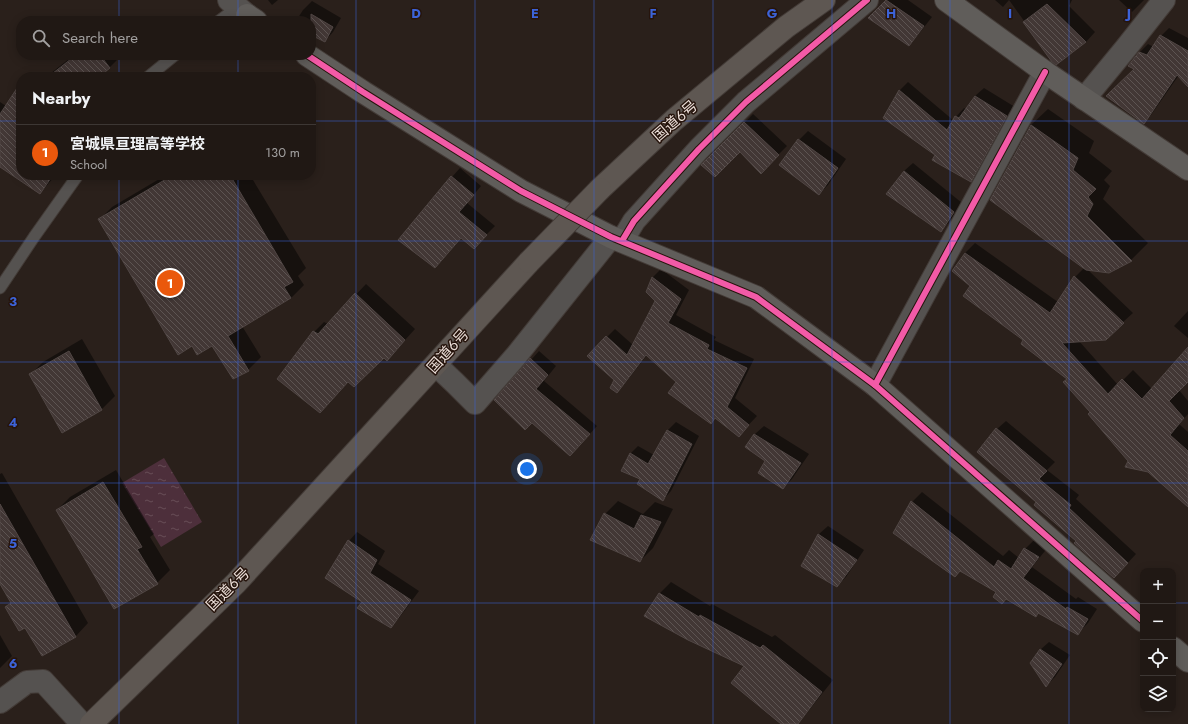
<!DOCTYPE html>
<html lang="en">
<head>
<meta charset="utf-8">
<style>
  body { margin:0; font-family:Jost,"Noto Sans JP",sans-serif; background:#2d2522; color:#f1f3f6 }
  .controls { position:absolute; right:12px; bottom:12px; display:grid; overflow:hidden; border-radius:8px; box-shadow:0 2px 10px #0003 }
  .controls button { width:36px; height:36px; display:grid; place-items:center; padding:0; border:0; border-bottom:1px solid #3d3734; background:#201814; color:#f1f3f6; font:20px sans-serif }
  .you { position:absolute; left:527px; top:469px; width:14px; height:14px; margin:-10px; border:3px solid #fff; border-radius:50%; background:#1a73e8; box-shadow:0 0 0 6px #1a73e833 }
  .badge { display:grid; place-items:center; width:26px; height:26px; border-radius:50%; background:#ea580c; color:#fff; font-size:13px; font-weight:700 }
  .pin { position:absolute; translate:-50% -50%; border:2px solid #fff; box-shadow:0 1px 4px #0006 }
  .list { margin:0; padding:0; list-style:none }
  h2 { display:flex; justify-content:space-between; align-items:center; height:52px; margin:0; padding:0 16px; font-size:17px }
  h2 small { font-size:13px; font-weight:400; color:#a2a0a0 }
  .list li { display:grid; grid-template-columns:26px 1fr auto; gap:12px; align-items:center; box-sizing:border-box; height:56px; padding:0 16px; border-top:1px solid #3d3734 }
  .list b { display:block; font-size:15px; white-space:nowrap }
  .list p { margin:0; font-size:13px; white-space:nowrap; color:#a2a0a0 }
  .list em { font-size:13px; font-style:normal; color:#a2a0a0 }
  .icon { flex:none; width:22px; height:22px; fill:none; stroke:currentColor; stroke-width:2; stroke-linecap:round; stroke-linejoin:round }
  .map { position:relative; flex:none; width:1188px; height:724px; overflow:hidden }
  .search { position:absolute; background:#201814; box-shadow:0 2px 10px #0003; left:16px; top:16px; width:300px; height:44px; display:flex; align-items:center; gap:10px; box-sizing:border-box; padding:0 14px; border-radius:16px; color:#a2a0a0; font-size:15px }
  .panel { position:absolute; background:#201814; box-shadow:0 2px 10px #0003; left:16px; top:72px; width:300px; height:108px; border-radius:16px }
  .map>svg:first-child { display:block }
  .water { fill:url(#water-ripples) }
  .shadow { fill:#0007 }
  .building { fill:url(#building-back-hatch); stroke:#504644 }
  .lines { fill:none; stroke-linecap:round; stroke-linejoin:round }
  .lane-casing { stroke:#433b37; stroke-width:13 }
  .street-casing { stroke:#433b37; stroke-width:24 }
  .secondary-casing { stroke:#433b37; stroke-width:24 }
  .highway-casing { stroke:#433b37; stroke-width:24 }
  .lane { stroke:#555250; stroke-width:11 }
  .street { stroke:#555250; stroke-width:22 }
  .secondary { stroke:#605d5a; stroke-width:22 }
  .highway { stroke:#5e5752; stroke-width:22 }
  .highway-bridge-casing { stroke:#433b37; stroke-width:24; stroke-linecap:butt }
  .highway-bridge { stroke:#5e5752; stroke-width:22 }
  .cycleway-casing { stroke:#26140c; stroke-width:8 }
  .cycleway { stroke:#f35aa7; stroke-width:6 }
  .grid { fill:none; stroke:#3c63d8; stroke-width:1; stroke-opacity:0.55 }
  .labels { text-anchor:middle; stroke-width:3; stroke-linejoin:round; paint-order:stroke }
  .street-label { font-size:15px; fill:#eaddd7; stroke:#26140c }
  .grid-label { font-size:13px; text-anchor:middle; font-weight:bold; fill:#3c63d8; stroke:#26140c; stroke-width:3; stroke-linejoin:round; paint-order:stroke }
</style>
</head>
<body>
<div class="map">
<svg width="1188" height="724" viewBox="0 0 1188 724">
  <defs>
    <pattern id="water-ripples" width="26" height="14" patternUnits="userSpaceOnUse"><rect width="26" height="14" fill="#4d2f3b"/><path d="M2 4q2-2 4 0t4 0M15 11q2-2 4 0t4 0" fill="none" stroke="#674d57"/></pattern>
    <pattern id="building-back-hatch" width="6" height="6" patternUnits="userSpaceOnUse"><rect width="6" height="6" fill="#423735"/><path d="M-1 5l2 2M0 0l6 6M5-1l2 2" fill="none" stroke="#5d5452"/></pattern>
  </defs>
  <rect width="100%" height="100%" fill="#2a201b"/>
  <polygon class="water" points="164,458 202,522 161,547 122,483"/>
  <g class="shadow">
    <polygon points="268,0 278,0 272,5"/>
    <polygon points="887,0 908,0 932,17 917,36 909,44 870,18"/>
    <polygon points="995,0 1072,0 1069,6 1095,32 1086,42 1056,63 1053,61 1009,0 1003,7"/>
    <polygon points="1119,0 1144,0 1132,12"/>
    <polygon points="312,1 341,18 333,32 325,41 311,33 311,21 296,21 303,10"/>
    <polygon points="1169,28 1188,38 1188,85 1179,75 1151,115 1143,122 1136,68 1140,52 1148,44 1154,47 1161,36"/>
    <polygon points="74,55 122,55 110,67 97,77 46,77"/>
    <polygon points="33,73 39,77 29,77"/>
    <polygon points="908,82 953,120 964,108 966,109 975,96 984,88 1015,107 979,173 971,181 937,154 884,118 900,90"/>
    <polygon points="21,85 21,175 56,175 40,193 0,166 0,102 6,106"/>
    <polygon points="1048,109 1094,141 1089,153 1112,171 1104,180 1110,186 1103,199 1148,243 1131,260 1109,272 1088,270 1133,313 1123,322 1079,341 1118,385 1133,370 1152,389 1188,349 1188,381 1179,390 1188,401 1188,414 1179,424 1188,432 1188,506 1149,471 1129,461 1068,379 1025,340 971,286 965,253 975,243 1058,302 1075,277 1084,268 991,200 1031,125"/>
    <polygon points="753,114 787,146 761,172 740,151 703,165"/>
    <polygon points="808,131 846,159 828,185 819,194 799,140"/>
    <polygon points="913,163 962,203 949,222 940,231 887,194 904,171"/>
    <polygon points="460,168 481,186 467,203 495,226 474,247 461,237 435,267 400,240 452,177"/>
    <polygon points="166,175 250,175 306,268 298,276 304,285 291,298 242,326 261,357 248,370 234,378 213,344 99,220 112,207"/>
    <polygon points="661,269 689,290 676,315 716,337 714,340 754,359 735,398 757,416 739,435 716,417 711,422 677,382 647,355 625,383 616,391 615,379 588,356 615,329 633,345 656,300 648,288 653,277"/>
    <polygon points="366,284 415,329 387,360 384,357 354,386 314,332 324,322 328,324"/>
    <polygon points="1188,311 1188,338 1174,326"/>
    <polygon points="82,339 115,396 102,409 62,432 30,375 43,362"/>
    <polygon points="539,351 556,366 544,381 597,426 578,447 495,400"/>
    <polygon points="1006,421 1055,462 1047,470 1079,495 1076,499 1136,554 1123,568 1077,541 1037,502 997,429"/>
    <polygon points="676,422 699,436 671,491 663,500 641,478 630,454 638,446 654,455 668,430"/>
    <polygon points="764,426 809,454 792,479 783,488 766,461 746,447 755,434"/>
    <polygon points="116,470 154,534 150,537 170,570 157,583 57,510 70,497"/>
    <polygon points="2,473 88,623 76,636 43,655 26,626 6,607 11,602 0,582 0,474"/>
    <polygon points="922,492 1003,556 1009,550 1019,558 1025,549 1035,539 1049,546 1032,567 1076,599 1078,597 1097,609 1088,623 1078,633 1039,612 1036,615 998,592 912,502"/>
    <polygon points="618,501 643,514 655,502 673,509 653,548 640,561 605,514"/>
    <polygon points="828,526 864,550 846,577 837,586 802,566 819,534"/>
    <polygon points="357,532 385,551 378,564 419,591 399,618 390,626 364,601 349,541"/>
    <polygon points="671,582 710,606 712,604 772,637 775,635 833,680 798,724 782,724 746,666 645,616 660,593"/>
    <polygon points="0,635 12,656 0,668"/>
    <polygon points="1049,642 1070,655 1055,677 1046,686 1040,650"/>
  </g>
  <g class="building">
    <polygon points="886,0 924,26 909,46 868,18"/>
    <polygon points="1047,4 1086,42 1056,65 1052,62 1023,22"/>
    <polygon points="311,14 333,27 325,42 311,35"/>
    <polygon points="1160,35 1188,51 1188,87 1177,75 1144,124 1106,96 1134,69 1128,66 1139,52 1147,55"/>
    <polygon points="76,55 100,55 110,68 99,77 48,77"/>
    <polygon points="21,82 21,175 53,175 40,194 0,167 0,114"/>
    <polygon points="899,90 947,130 955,116 959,118 975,96 1007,116 971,182 932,160 935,155 883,118"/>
    <polygon points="744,122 779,155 761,174 740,152 715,177 701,165"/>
    <polygon points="1031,125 1078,158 1073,170 1096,189 1088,197 1093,204 1087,216 1132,261 1109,273 1086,270 990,200"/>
    <polygon points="798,139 838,168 819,195 779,165"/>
    <polygon points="904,171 954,212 941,232 886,194"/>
    <polygon points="173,175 230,175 293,282 284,287 291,298 228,336 249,371 233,379 212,346 197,355 192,346 178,355 98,219"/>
    <polygon points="451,176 474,195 459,212 487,235 474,249 461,238 435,268 398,240"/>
    <polygon points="965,253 1050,313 1074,276 1124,323 1106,340 1062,343 1108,394 1122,379 1142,399 1188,347 1188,382 1169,401 1184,418 1170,435 1188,451 1188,507 1148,472 1125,467 1128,461 1088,414 1090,412 1063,382 1067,379 1021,344 1023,340 963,296 970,286 952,271"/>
    <polygon points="652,277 681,299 668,323 709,345 707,349 747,368 727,407 749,425 739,437 715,418 711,424 668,393 676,382 646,355 617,393 610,388 614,380 587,356 606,336 627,355 655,301 646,292"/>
    <polygon points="355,293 405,340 387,361 384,358 354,387 348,382 320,413 277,379 313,331 318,334"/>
    <polygon points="69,351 102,410 62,433 29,374"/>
    <polygon points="530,358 548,375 536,389 590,434 570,456 532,423 525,430 494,400"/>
    <polygon points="996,428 1047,471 1039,479 1071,505 1069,508 1128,563 1114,578 1074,543 1076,541 1034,505 1036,502 977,452"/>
    <polygon points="667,430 692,444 663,501 637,484 640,479 621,471 630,453 648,464"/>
    <polygon points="754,434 801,463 783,489 758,473 765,461 745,447"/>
    <polygon points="103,482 142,547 137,549 158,584 114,609 56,510"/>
    <polygon points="911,501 994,567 998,560 1011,569 1024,548 1039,557 1023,578 1066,609 1067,607 1088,619 1078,635 1038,613 1036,617 1006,599 1002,604 993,597 996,592 960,571 955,577 893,533"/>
    <polygon points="0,504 76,637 42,656 25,628 19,631 5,607 11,603 0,584"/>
    <polygon points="604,513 634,529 641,515 661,522 640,562 590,540"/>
    <polygon points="818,534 857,560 837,587 801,566"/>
    <polygon points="348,540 377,560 370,573 411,600 391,628 357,608 362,602 325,578"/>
    <polygon points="659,593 699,617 700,615 760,648 763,645 822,692 798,724 781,724 731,683 744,666 688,640 644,616"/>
    <polygon points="1040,649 1062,664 1046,687 1030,663"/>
  </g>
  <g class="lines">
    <g class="lane-casing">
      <g id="lane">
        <polyline points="219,21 238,7"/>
        <polyline points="148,77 175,55"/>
        <polyline points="0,288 34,237 78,175"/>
      </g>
    </g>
    <g class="street-casing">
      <g id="street">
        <polyline points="229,0 247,15"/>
        <polyline points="1084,99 1126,48 1164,0"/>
        <polyline points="622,241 634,221 699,149 746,102 867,0"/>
        <polyline points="436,365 455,383 475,403 516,356 611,237"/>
        <polyline points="875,385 1045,72"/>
        <polyline points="0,702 27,682 43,681 82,724"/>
      </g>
    </g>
    <g class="secondary-casing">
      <g id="secondary">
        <polyline points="946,0 1045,72 1188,169"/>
        <polyline points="247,15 256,21"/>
        <polyline points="307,55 363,92 521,191 611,237 756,297 875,385 1143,621"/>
        <polyline points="1173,648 1188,661"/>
      </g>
    </g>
    <g class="highway-casing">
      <g id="highway">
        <polyline points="600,189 674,120 786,27 824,0"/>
        <polyline points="91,724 236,583 529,262"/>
      </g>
    </g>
    <use href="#lane" class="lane"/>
    <use href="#street" class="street"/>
    <use href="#secondary" class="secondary"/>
    <use href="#highway" class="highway"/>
    <g class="highway-bridge-casing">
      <polyline id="highway-bridge" points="529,262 600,189"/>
    </g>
    <use href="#highway-bridge" class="highway-bridge"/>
    <g class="cycleway-casing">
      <g id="cycleway">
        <polyline points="307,55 363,92 521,191 611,237 756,297 875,385 1143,621"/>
        <polyline points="622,241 634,221 699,149 746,102 867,0"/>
        <polyline points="875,385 1045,72"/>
      </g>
    </g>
    <use href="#cycleway" class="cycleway"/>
  </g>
  <path class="grid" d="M119 0V21M238 0V21M356 0V724M475 0V724M594 0V724M713 0V724M832 0V724M950 0V724M1069 0V724M119 55V77M238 55V77M0 121H21M311 121H1188M119 175V724M238 175V724M0 241H1188M0 362H1188M0 483H1188M0 603H1143M1173 603H1188"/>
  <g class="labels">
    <g class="street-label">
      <text transform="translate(675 121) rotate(-41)" y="5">国道6号</text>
      <text transform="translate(448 351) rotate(-48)" y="5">国道6号</text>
      <text transform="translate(228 589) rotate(-45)" y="5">国道6号</text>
    </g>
  </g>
  <g class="grid-label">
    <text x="416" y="18">D</text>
    <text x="535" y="18">E</text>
    <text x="653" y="18">F</text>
    <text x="772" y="18">G</text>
    <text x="891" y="18">H</text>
    <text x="1010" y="18">I</text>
    <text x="1129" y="18">J</text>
    <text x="13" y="306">3</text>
    <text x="13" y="427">4</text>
    <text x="13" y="548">5</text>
    <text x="13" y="668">6</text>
  </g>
</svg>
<div class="controls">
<button>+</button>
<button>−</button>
<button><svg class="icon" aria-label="locate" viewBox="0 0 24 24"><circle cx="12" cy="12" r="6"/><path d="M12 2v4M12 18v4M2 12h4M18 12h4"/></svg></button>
<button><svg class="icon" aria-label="layers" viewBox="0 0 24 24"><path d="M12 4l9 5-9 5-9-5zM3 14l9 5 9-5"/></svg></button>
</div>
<div class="you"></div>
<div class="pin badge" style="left:170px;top:283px">1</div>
<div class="search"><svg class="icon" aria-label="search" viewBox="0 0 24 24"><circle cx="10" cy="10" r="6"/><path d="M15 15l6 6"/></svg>Search here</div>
<section class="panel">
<h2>Nearby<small></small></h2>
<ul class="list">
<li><span class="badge">1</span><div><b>宮城県亘理高等学校</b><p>School</p></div><em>130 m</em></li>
</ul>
</section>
</div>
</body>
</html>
